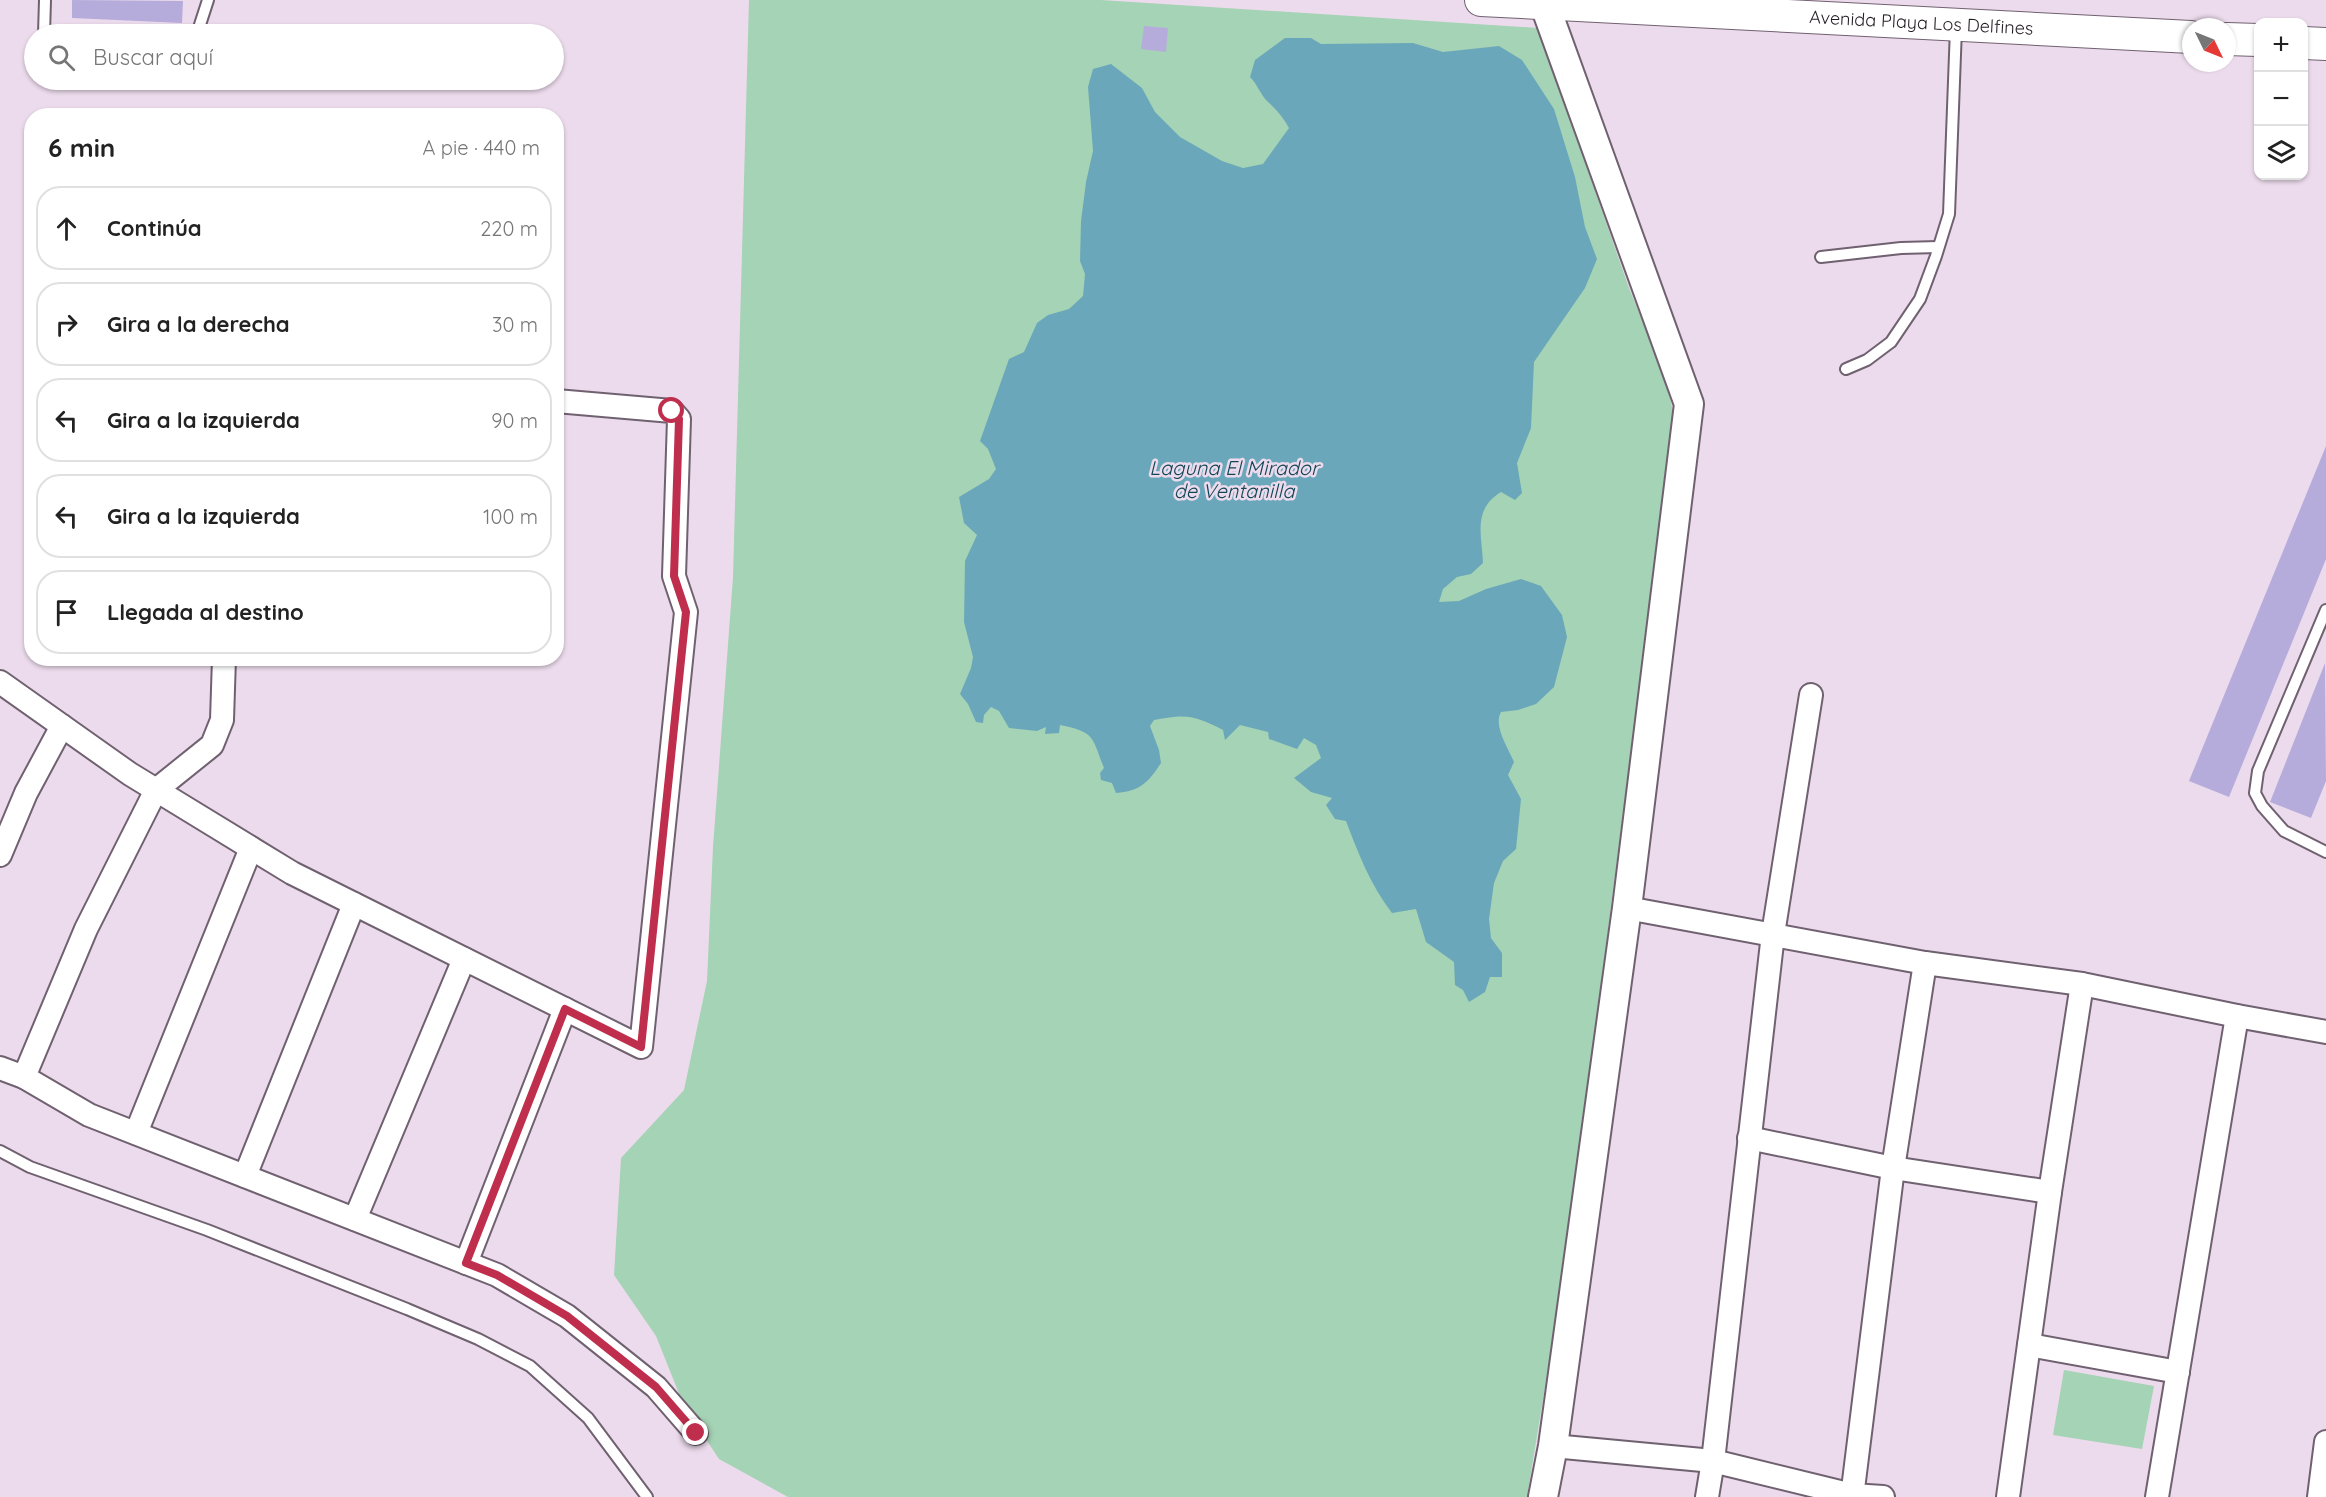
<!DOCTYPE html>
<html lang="es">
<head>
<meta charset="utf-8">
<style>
  body { margin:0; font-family:Quicksand,sans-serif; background:#f6f6f6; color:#222 }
  .controls { position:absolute; right:18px; top:18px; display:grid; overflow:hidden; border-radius:12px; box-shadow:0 2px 4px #0004 }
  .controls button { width:54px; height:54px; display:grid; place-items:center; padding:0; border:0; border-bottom:2px solid #e0e0e0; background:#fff; color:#222; font:30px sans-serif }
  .compass { position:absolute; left:2182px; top:18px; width:54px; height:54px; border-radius:50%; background:#fff; box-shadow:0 2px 4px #0004; rotate:133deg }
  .stop { position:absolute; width:18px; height:18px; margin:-14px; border:4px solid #bf2f4d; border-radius:50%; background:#fff }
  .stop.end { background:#bf2f4d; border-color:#fff; box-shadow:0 2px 6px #0008 }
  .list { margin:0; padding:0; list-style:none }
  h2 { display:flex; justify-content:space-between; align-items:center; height:78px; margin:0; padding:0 24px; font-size:26px }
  h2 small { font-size:20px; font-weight:400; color:#767676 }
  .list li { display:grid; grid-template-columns:39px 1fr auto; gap:18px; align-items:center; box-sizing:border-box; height:84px; margin:0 12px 12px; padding:0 12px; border:2px solid #e0e0e0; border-radius:24px }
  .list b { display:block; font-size:22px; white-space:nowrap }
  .list em { font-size:20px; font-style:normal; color:#767676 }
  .icon { flex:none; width:33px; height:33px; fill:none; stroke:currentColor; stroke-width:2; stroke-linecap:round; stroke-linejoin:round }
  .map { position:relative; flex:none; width:2326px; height:1497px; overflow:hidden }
  .search { position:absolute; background:#fff; box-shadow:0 2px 4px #0004; left:24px; top:24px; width:540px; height:66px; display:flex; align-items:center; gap:15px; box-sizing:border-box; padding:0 21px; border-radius:33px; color:#767676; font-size:22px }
  .panel { position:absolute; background:#fff; box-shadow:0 2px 4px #0004; left:24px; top:108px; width:540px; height:558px; border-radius:24px }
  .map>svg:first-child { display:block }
  .green { fill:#a5d3b5 }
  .water { fill:#6ba7ba }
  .building { fill:#b6acdc }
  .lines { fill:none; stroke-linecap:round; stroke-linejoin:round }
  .service-casing { stroke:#706170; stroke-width:14 }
  .minor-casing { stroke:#706170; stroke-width:26 }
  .tertiary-casing { stroke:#706170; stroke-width:32 }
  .secondary-casing { stroke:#706170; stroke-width:34 }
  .service { stroke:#fff; stroke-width:10 }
  .minor { stroke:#fff; stroke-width:22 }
  .tertiary { stroke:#fff; stroke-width:28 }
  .secondary { stroke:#fff; stroke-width:32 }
  .route { stroke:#bf2f4d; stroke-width:8 }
  .labels { text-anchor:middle; stroke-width:5; stroke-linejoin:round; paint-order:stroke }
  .street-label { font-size:18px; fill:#231d23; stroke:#ecdbec }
  .water-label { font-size:20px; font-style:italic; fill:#124655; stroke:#ecdbec }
</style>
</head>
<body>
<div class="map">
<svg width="2326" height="1497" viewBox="0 0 2326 1497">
  <rect width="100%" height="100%" fill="#ecdbec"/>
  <g class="green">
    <polygon points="749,0 1101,0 1538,28 1629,288 1663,373 1674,414 1566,1259 1527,1497 788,1497 719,1459 684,1406 656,1336 614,1275 621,1158 684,1090 707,981 713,847 733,577"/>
    <polygon points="2064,1370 2154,1386 2142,1449 2053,1435"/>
  </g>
  <path class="water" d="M1285 38H1311L1321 44 1413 43 1443 52 1499 46 1522 60 1554 109 1575 177 1585 227 1597 259 1585 288 1534 362 1531 428 1517 463 1522 493 1515 500 1501 492C1472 510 1482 535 1483 563L1471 574 1457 577 1443 589 1439 602 1459 601 1486 589 1521 579 1541 586 1562 615 1567 637 1554 687 1536 704 1518 710 1501 712C1493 726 1508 748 1514 762L1508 775 1521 799 1516 849 1503 861 1494 883 1489 919 1491 938 1502 953V977H1490L1485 992 1469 1002 1463 990 1455 985 1454 962 1426 942 1416 909 1392 913C1371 886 1358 853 1346 821L1335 819 1326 805 1332 798 1311 792 1294 778 1321 758 1316 745 1304 738 1297 749 1269 739 1268 732 1240 725 1225 740 1223 730C1193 715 1187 714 1154 720L1150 726 1159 750 1161 763C1148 783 1140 791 1116 793L1112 783 1101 780 1100 773 1104 768C1092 738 1096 732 1060 725L1059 733 1045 734 1046 727 1037 731 1009 728 999 711 991 707 984 715 983 723 976 722 968 704 960 694 971 668 973 657 964 622 965 561 977 535 964 523 959 497 989 479 996 469 988 449 980 441 1009 359 1024 352 1037 323 1048 315 1069 309 1083 296 1085 274 1080 261 1081 221 1086 182 1093 151 1088 87 1093 69 1111 64 1142 88 1155 112 1180 137 1222 161 1243 168 1263 164 1289 128C1283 117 1276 109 1267 101 1261 95 1257 84 1250 77L1255 60Z"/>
  <g class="building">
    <polygon points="72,0 183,1 182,23 72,18"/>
    <polygon points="1144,26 1168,28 1166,52 1141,49"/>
    <polygon points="2326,446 2326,559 2229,797 2189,781"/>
    <polygon points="2325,663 2326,781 2311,818 2270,802"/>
  </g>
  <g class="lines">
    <g class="service-casing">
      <g id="service">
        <polyline points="44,34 45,0"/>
        <polyline points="197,34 208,0"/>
        <polyline points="1821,257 1901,248 1938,247"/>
        <polyline points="1846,369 1867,360 1891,342 1920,299 1936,256 1949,214 1956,28"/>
        <polyline points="2326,610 2258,771 2255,793 2262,806 2284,831 2326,852"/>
        <polyline points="0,1151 30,1167 207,1230 407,1309 478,1339 530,1366 588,1418 647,1497"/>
      </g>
    </g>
    <g class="minor-casing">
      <g id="minor">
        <polyline points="0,682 130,774 292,873 641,1047 686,612 674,576 679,419 672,411 556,401"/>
        <polyline points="0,855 26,793 62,726"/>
        <polyline points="1627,908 1925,963 2082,984 2237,1016 2326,1032"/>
        <polyline points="0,1068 24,1077 89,1115 497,1275 567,1316 656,1387 696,1433"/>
        <polyline points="24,1077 86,929 156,790 212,745 222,720 224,658"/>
        <polyline points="136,1133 251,848"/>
        <polyline points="1749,1138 1893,1168 2050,1192"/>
        <polyline points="245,1176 354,904"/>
        <polyline points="355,1219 464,959"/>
        <polyline points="466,1263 565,1009"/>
        <polyline points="2029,1345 2178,1372"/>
        <polyline points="1553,1446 1713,1461 1852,1495 1883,1497"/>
        <polyline points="1707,1497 1713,1461 1773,934 1811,695"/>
        <polyline points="1852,1497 1893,1168 1925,963"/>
        <polyline points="2008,1497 2050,1192 2082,984"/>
        <polyline points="2157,1497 2237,1016"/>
        <polyline points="2319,1497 2326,1442"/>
      </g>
    </g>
    <g class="tertiary-casing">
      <polyline id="tertiary" points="1543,1497 1553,1446 1627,908 1689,404 1544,3"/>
    </g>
    <g class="secondary-casing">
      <g id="secondary">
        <path id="s1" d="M1481 0 2191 37"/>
        <polyline points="2227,39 2258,40"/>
        <polyline points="2304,43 2326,44"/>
      </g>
    </g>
    <use href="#service" class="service"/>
    <use href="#minor" class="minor"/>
    <use href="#tertiary" class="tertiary"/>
    <use href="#secondary" class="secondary"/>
  </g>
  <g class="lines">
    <polyline class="route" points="672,411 679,419 674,576 686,612 641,1047 565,1009 466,1263 497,1275 567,1316 656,1387 696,1433"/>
  </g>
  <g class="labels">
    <g class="street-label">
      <text dy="6" stroke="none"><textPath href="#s1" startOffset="441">Avenida Playa Los Delfines</textPath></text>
    </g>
    <g class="water-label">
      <text x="1234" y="475">Laguna El Mirador<tspan x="1234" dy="23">de Ventanilla</tspan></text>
    </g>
  </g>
</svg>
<div class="controls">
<button>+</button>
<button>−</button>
<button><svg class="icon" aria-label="layers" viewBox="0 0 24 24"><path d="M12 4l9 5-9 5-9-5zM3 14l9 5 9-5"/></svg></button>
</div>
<svg class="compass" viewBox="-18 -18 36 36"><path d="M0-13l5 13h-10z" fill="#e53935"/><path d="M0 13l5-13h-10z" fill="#767676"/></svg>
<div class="stop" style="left:672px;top:411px"></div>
<div class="stop end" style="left:696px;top:1433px"></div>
<div class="search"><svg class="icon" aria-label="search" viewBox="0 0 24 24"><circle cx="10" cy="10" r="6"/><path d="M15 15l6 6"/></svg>Buscar aquí</div>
<section class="panel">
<h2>6 min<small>A pie · 440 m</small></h2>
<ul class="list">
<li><svg class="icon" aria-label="ahead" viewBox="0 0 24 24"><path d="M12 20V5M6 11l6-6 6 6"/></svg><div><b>Continúa</b></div><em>220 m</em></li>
<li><svg class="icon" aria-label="right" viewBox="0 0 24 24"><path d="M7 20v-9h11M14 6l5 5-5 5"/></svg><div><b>Gira a la derecha</b></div><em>30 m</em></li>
<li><svg class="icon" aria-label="left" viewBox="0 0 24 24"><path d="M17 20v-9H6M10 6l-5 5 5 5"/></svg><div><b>Gira a la izquierda</b></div><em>90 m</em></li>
<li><svg class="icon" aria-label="left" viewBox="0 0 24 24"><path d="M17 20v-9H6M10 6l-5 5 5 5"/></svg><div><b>Gira a la izquierda</b></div><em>100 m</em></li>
<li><svg class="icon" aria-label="arrive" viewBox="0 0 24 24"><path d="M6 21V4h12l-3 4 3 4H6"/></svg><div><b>Llegada al destino</b></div></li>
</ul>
</section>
</div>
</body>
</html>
